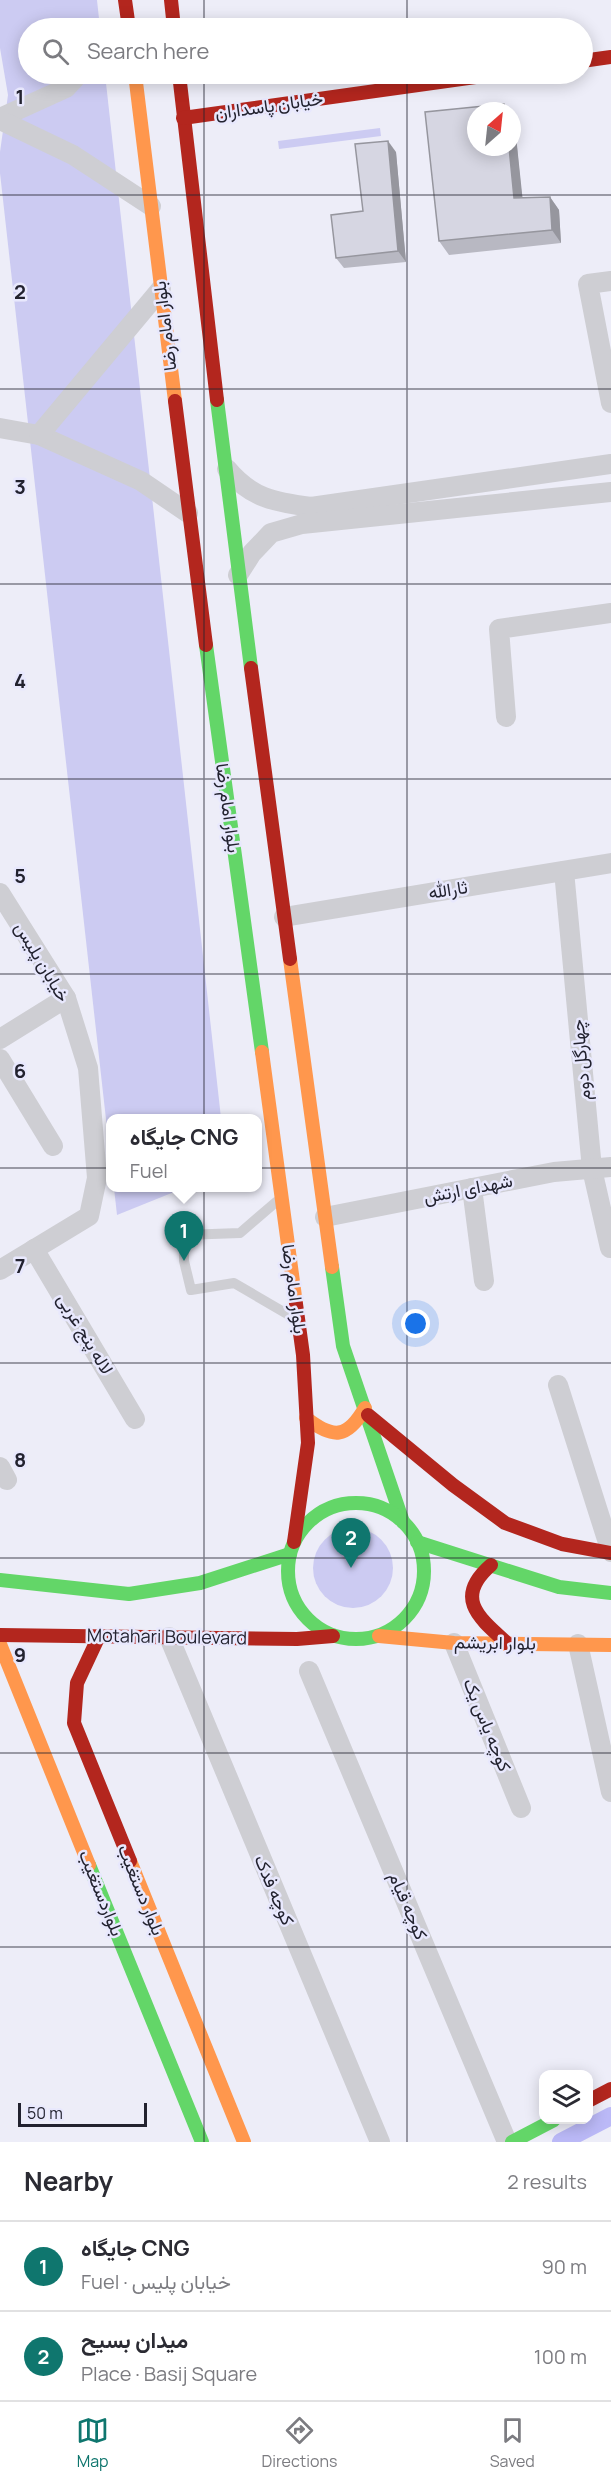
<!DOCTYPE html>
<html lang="en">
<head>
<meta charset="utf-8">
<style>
  body { margin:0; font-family:Manrope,Vazirmatn,sans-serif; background:#f2f2f3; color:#2b2b33 }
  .controls { position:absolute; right:18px; bottom:18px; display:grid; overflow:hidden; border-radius:12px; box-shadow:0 3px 15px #0003 }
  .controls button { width:54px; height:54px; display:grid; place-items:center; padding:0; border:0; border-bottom:2px solid #e1e1e2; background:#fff; color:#2b2b33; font:30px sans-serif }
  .compass { position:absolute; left:467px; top:102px; width:54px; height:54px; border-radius:50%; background:#fff; box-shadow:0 3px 15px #0003; rotate:27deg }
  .scale { position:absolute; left:18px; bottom:15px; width:129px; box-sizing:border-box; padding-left:6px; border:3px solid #22222f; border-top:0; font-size:16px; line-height:21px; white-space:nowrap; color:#22222f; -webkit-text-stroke:4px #e8e8fd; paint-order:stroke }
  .you { position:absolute; left:416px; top:1324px; width:21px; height:21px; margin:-15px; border:4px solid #fff; border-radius:50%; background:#1a73e8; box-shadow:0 0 0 9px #1a73e833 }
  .badge { display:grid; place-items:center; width:39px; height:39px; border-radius:50%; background:#0f766e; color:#fff; font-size:20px; font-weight:700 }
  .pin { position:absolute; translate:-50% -50px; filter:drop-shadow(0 2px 3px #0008) }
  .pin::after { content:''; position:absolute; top:32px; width:21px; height:18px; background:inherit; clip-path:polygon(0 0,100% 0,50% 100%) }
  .popup { position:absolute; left:106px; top:1114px; width:156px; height:78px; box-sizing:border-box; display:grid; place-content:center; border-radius:12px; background:#fff; filter:drop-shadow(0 2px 4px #0005); font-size:20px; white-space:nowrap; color:#7c7c81 }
  .popup b { font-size:22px; color:#2b2b33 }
  .popup::after { content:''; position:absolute; left:50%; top:100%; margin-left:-12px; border:12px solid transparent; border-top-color:#fff }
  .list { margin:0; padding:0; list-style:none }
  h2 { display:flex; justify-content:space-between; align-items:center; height:78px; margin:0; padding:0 24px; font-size:26px }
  h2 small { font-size:20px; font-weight:400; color:#7c7c81 }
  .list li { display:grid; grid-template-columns:39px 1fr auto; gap:18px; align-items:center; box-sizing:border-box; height:90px; padding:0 24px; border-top:2px solid #e1e1e2 }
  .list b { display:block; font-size:22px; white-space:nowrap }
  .list p { margin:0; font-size:20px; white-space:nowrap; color:#7c7c81 }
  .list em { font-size:20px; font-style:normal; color:#7c7c81 }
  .icon { flex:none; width:33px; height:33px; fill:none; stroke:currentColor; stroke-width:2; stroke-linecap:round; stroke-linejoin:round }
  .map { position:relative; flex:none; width:611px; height:2142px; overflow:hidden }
  .search { position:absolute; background:#fff; box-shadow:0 3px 15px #0003; left:18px; right:18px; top:18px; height:66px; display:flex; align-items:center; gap:15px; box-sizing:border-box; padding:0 21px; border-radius:33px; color:#7c7c81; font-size:22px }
  .sheet { height:258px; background:#fff }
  nav { display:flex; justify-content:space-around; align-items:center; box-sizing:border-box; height:84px; border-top:2px solid #e1e1e2; background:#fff; font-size:16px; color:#7c7c81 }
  nav a { display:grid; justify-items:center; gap:3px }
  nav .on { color:#0f766e }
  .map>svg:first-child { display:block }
  .green { fill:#cccbf2 }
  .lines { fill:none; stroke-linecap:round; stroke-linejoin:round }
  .canal { stroke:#bbb9f7; stroke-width:18 }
  .lane { stroke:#ceced3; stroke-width:10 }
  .street { stroke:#ceced3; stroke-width:20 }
  .fast { stroke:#63d668; stroke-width:14 }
  .slow { stroke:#ff974d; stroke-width:14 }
  .jam { stroke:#b3261e; stroke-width:14 }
  .wall { fill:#b8b8c2 }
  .shaded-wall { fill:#96969e }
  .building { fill:#d6d6e2; stroke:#96969e; stroke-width:1.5 }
  .grid { fill:none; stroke:#22222f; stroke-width:1.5; stroke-opacity:0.55 }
  .labels { text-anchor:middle; stroke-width:5; stroke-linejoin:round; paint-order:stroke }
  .street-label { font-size:18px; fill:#22222f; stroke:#e8e8fd }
  .grid-label { font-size:20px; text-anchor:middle; font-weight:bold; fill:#22222f; stroke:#e8e8fd; stroke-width:5; stroke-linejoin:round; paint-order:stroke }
</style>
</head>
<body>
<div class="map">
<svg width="611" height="2142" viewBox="0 0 611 2142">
  <rect width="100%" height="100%" fill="#ededf8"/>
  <g class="green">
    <polygon points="0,0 97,0 100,28 28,28 28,74 105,74 221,1118 110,1118 110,1155 0,173 0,152 8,95 0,48"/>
    <polygon points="380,128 381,136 279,149 278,141"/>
    <polygon points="114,1188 184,1188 117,1215"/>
    <circle cx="353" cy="1568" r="40"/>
  </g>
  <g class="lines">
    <polyline class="canal" points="561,2142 611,2116"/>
    <polyline class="lane" points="276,1202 240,1233 184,1235 184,1261 191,1290 234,1283 294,1318"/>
    <g class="street">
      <polyline points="0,118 66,88 79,74"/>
      <polyline points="0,120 73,155 151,206"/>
      <polyline points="611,281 588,284 611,403"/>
      <polyline points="0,428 39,435 141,481 188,513"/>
      <polyline points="39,435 161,289"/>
      <path d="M227 469C251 498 274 502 311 507L611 464"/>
      <polyline points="238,575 252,553 271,533 302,524 611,492"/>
      <polyline points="506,717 499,629 611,613"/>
      <polyline points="564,871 592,1169 610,1248"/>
      <polyline points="0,893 66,998 88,1068 97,1178 89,1216 0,1270"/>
      <polyline points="284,917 611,863"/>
      <polyline points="0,1039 66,998"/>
      <polyline points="0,1059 53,1146"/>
      <polyline points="472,1188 484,1281"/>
      <polyline points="325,1217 554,1172 611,1167"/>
      <polyline points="34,1249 135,1419"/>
      <polyline points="558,1385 611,1552"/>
      <polyline points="0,1467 7,1480"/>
      <polyline points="169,1637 380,2142"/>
      <polyline points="454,1643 521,1808"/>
      <polyline points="578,1644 611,1792"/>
      <polyline points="309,1671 507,2142"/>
    </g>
    <g class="fast">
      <polyline points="217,400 251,668"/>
      <polyline points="206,645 262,1052"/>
      <polyline points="332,1267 343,1346 403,1522"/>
      <circle cx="356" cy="1571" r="68"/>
      <polyline points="417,1542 559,1587 611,1593"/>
      <polyline points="0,1580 129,1594 200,1583 290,1554"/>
      <polyline points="89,1865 202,2142"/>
      <polyline points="512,2142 554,2120"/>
    </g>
    <g class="slow">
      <polyline points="135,74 175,401"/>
      <polyline points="290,959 332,1267"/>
      <polyline points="262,1052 296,1304"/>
      <path d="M306 1418C333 1439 347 1439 365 1408"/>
      <polyline points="379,1636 454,1643 611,1645"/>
      <polyline points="0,1644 89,1865"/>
      <polyline points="130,1861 244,2142"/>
    </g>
    <g class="jam">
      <polyline points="125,0 129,28"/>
      <polyline points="171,0 174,28"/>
      <polyline points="582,61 611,57"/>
      <polyline points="179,74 217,400"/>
      <polyline points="183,118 497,74"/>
      <polyline points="175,401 206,645"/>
      <polyline points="251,668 290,959"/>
      <polyline points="368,1415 453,1485 505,1523 562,1544 611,1553"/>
      <polyline points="294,1542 308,1443 303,1355 296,1304"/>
      <path d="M491 1565C453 1598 479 1618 508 1644"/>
      <polyline points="0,1635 297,1639 333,1636"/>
      <polyline points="99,1636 77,1683 74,1723 130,1861"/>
      <polyline points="588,2101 611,2089"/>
    </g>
  </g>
  <g class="wall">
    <polygon points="504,104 509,111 476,111 476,147 512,147 512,115 514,117 522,198 550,197 559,210 561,243 449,255 439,241 425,112"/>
    <polygon points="396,152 406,262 344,268 336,258"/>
  </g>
  <g class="shaded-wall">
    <polygon points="504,104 509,111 505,111"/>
    <polygon points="512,115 514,117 524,212 514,198 509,147 512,147"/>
    <polygon points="388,141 396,152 406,262 398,251"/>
    <polygon points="550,197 559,210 561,243 552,230"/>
  </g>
  <g class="building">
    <polygon points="504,104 505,111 476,111 476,147 509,147 514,198 550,197 552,230 439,241 425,112"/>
    <polygon points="388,141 398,251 336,258 331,215 363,211 355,144"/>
  </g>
  <path class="grid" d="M204 0V28M407 0V28M204 74V2142M407 74V2142M0 195H611M0 389H611M0 584H611M0 779H611M0 974H611M0 1168H611M0 1363H611M0 1558H611M0 1753H611M0 1947H611"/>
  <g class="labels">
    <g class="street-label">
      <text transform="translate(269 106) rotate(-8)" y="6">خیابان پاسداران</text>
      <text transform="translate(165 326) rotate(-97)" y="6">بلوار امام رضا</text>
      <text transform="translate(228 808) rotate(82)" y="6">بلوار امام رضا</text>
      <text transform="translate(448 890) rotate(-9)" y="6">ثارالله</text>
      <text transform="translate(42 962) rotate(59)" y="6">خیابان پلیس</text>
      <text transform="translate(581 1060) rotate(-95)" y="6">چهارگل دوم</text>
      <text transform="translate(468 1189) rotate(-11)" y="6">شهدای ارتش</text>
      <text transform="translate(294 1289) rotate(82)" y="6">بلوار امام رضا</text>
      <text transform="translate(85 1334) rotate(59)" y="6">لاله پنج غربی</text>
      <text transform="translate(167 1637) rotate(1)" y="6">Motahari Boulevard</text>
      <text transform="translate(495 1643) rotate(1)" y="6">بلوار ابریشم</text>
      <text transform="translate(487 1725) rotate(68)" y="6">کوچه یاس یک</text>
      <text transform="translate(141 1890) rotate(68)" y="6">بلوار دستغیب</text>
      <text transform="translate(274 1890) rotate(67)" y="6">کوچه فدک</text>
      <text transform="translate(101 1893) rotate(68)" y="6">بلواردستغیب</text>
      <text transform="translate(408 1906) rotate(67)" y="6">کوچه قیام</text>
    </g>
  </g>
  <g class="grid-label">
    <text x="20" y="104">1</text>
    <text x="20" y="299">2</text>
    <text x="20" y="494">3</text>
    <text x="20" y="688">4</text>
    <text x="20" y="883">5</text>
    <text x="20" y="1078">6</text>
    <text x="20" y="1273">7</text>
    <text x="20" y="1467">8</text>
    <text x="20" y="1662">9</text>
  </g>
</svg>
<div class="controls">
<button><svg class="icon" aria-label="layers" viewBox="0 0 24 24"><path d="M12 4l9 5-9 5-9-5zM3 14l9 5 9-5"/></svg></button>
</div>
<svg class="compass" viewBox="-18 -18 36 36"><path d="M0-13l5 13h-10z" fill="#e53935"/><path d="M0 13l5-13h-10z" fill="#7c7c81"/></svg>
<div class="scale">50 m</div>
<div class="you"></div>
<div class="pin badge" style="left:184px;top:1261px">1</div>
<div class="popup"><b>جایگاه CNG</b>Fuel</div>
<div class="pin badge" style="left:351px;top:1568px">2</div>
<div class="search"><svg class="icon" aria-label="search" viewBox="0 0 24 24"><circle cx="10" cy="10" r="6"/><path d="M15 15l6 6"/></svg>Search here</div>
</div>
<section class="sheet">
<h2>Nearby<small>2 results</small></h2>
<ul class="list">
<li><span class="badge">1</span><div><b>جایگاه CNG</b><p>Fuel · خیابان پلیس</p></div><em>90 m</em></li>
<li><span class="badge">2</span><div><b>میدان بسیح</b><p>Place · Basij Square</p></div><em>100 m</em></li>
</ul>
</section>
<nav>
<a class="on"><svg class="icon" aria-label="map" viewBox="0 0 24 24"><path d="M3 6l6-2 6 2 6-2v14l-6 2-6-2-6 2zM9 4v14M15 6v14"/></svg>Map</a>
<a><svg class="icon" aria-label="directions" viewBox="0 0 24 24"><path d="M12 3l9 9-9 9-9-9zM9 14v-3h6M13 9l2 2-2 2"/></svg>Directions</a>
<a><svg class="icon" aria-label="saved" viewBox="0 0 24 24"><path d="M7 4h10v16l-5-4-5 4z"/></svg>Saved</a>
</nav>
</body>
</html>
